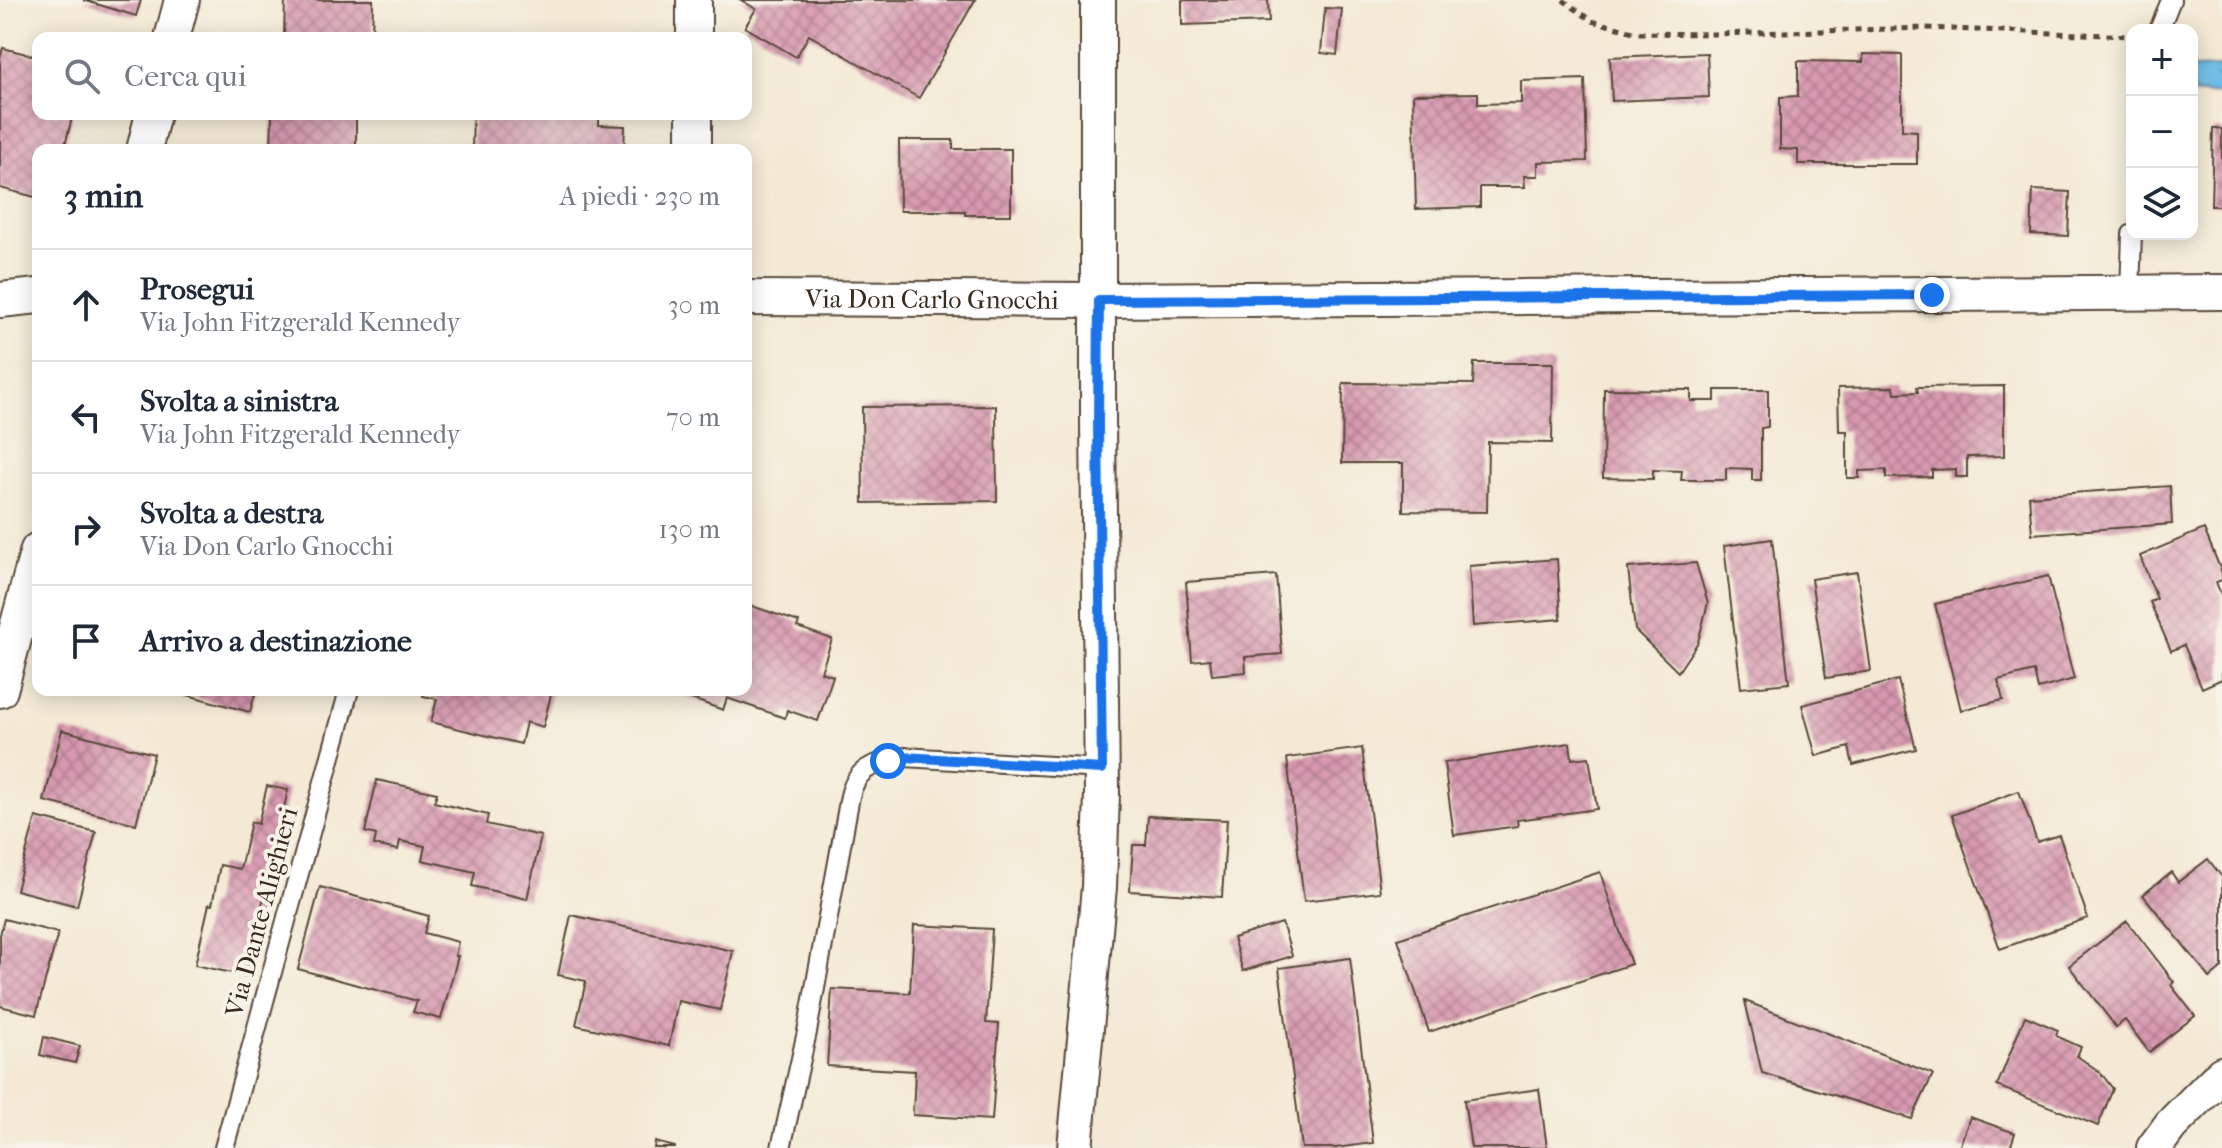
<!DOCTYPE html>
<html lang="it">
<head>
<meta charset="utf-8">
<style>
  body { margin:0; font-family:"IM FELL French Canon",serif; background:#f2f2f3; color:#1f2937 }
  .controls { position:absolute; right:24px; top:24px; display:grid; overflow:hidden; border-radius:16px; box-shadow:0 4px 20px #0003 }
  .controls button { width:72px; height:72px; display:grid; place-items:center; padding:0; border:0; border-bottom:2px solid #e0e1e3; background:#fff; color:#1f2937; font:40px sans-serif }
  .stop { position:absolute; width:24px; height:24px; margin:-18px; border:6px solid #1a73e8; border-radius:50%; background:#fff }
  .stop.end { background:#1a73e8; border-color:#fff; box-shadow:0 2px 8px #0008 }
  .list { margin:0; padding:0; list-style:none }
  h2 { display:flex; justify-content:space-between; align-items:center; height:104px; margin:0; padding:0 32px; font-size:34px }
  h2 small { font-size:26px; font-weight:400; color:#747a83 }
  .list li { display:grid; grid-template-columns:52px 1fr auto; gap:24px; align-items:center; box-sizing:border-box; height:112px; padding:0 32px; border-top:2px solid #e0e1e3 }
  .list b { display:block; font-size:30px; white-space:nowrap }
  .list p { margin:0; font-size:26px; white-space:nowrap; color:#747a83 }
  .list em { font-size:26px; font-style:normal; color:#747a83 }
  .icon { flex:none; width:44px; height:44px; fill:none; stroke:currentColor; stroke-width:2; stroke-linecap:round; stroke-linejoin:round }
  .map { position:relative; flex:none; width:2222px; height:1148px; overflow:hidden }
  .search { position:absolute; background:#fff; box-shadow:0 4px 20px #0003; left:32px; top:32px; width:720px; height:88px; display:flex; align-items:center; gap:20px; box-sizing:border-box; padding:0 28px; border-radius:16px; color:#747a83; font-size:30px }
  .panel { position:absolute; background:#fff; box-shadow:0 4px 20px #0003; left:32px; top:144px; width:720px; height:552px; border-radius:16px }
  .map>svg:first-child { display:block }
  .water { fill:url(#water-ripples); stroke:#547282; stroke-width:2 }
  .building { fill:url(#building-cross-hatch) }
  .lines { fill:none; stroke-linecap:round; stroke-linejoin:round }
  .service-casing { stroke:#574739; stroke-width:22 }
  .minor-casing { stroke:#574739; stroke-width:38 }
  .path { stroke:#574739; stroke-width:5; stroke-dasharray:6 6; stroke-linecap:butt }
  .service { stroke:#fff; stroke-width:18 }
  .minor { stroke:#fff; stroke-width:34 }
  .route { stroke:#1a73e8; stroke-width:10 }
  .labels { text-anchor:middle; stroke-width:8; stroke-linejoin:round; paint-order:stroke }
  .street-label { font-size:26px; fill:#3b2a1e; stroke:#f7f3e8 }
</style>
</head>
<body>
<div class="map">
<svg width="2222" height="1148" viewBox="0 0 2222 1148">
  <defs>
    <pattern id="water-ripples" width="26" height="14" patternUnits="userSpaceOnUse" patternTransform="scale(2)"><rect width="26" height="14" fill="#6cbbe7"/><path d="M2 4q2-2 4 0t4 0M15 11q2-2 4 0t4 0" fill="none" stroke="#5a98bb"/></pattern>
    <pattern id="building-cross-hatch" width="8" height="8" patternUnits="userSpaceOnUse" patternTransform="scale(2)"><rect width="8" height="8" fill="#d899b0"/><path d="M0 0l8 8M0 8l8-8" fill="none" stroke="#b07d8f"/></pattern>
  </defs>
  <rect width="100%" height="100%" fill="#f7f3e8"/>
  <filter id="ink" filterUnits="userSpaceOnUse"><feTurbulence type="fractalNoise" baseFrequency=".0125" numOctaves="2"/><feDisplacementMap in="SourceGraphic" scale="16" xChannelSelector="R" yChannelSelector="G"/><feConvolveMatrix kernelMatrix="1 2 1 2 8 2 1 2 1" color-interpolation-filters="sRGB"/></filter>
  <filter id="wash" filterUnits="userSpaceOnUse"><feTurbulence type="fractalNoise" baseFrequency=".006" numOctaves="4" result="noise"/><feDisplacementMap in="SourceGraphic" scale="32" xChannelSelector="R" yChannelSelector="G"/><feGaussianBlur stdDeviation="1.8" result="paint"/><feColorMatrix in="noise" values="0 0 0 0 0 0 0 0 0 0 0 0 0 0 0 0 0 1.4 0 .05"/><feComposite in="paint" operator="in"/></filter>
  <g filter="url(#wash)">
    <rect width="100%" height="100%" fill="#f4e9d5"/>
    <polygon class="water" points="2222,67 2222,94 2192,94 2192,68"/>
    <g id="blocks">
      <g class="building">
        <polygon points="83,0 141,0 136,16"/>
        <polygon points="285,0 373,0 372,38 284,38"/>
        <polygon points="741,0 975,0 919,98 809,35 796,57 745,27 756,9"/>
        <polygon points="1182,0 1268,0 1269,22 1182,25"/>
        <polygon points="1325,8 1342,9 1337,55 1321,53"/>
        <polygon points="3,48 38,57 38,114 73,114 65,145 50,142 48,150 38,150 38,185 35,197 0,188 0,58"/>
        <polygon points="1707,53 1709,97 1612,101 1610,57"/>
        <polygon points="1863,54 1902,55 1902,130 1917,131 1917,164 1798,164 1798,150 1780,149 1780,97 1798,96 1798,61 1863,62"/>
        <polygon points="1585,79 1587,161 1538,162 1538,176 1524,176 1525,187 1480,187 1480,207 1416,209 1413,94 1478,93 1478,104 1521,103 1521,81"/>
        <polygon points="272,114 356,114 356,150 271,150"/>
        <polygon points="473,114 599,114 599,125 625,126 624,150 472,150"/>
        <polygon points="2213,129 2222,129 2222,206 2211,206"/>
        <polygon points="899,140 953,140 953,149 1011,149 1011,215 965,215 965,211 900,211"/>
        <polygon points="2033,190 2070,192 2068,236 2031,234"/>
        <polygon points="1474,363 1553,363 1552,443 1488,442 1487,512 1403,511 1403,463 1342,463 1343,383 1473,384"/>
        <polygon points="2004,386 2004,456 1967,457 1967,477 1956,477 1956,469 1932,470 1932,477 1886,478 1886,470 1859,471 1859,478 1847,478 1847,431 1839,431 1838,388 1894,387 1895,393 1918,392 1917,387"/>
        <polygon points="1604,389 1691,390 1691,401 1715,401 1715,390 1768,390 1768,427 1761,428 1761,480 1752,480 1752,469 1726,468 1726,480 1681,480 1682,471 1653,470 1653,479 1603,478"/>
        <polygon points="996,406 997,501 863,503 862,407"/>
        <polygon points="2170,486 2172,524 2032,534 2029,496"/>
        <polygon points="2204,529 2222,573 2222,580 2216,582 2222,597 2222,679 2202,688 2184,645 2171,651 2150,602 2157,599 2140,556"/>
        <polygon points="1772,539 1789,683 1741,688 1724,546"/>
        <polygon points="1557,559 1561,619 1473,626 1469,566"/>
        <polygon points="1696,563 1708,603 1698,642 1678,672 1635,630 1628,568"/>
        <polygon points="1857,572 1871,671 1826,678 1811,579"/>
        <polygon points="1276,575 1282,654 1245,657 1246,672 1212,675 1210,659 1192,661 1186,582"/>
        <polygon points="2048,576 2074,679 2038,689 2034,671 1998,680 2003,700 1961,710 1935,604"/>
        <polygon points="746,604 799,622 797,627 832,639 821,672 833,676 818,721 787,710 785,718 727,698 723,710 666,690 746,690"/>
        <polygon points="1898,680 1916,749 1853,765 1849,747 1816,756 1802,705"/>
        <polygon points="169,690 256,690 250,712"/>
        <polygon points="425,690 552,690 543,727 526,722 521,744 431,722 437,699 423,696"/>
        <polygon points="62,730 154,754 136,824 44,801"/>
        <polygon points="1570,743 1572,759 1589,757 1597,809 1517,820 1518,826 1454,835 1444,763"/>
        <polygon points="1362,748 1380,892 1304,901 1287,758"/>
        <polygon points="377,780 437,793 434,802 488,815 486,824 541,836 527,899 472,886 475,872 422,860 425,846 400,841 398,850 374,845 376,835 365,832"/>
        <polygon points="267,786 288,790 246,976 195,965 209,904 212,905 220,865 240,869 251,822 258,824"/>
        <polygon points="2019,791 2037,842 2059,835 2088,918 2000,949 1952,815"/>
        <polygon points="1148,816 1227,820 1222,897 1130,891 1133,845 1146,845"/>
        <polygon points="36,817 96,832 77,906 16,890"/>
        <polygon points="2208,859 2222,877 2222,968 2210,978 2143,895 2171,872 2178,882"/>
        <polygon points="1600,872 1631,964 1429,1032 1398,939"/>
        <polygon points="320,887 429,916 424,933 458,942 455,956 458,956 441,1019 413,1012 417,1001 298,969"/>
        <polygon points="571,915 733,951 720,1010 678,1001 669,1046 576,1025 586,981 558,975"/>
        <polygon points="4,919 58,933 36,1015 0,1006 0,935"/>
        <polygon points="2127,921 2174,982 2171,985 2195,1016 2149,1052 2125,1020 2116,1027 2069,966"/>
        <polygon points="1282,923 1292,956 1243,971 1233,938"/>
        <polygon points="914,925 992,929 986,1023 999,1024 992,1120 913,1115 915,1071 827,1066 832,989 910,993"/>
        <polygon points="1350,958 1373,1143 1335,1148 1302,1148 1279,968"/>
        <polygon points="1745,1001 1933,1074 1912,1119 1762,1073"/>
        <polygon points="2025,1016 2058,1030 2056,1036 2081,1047 2077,1056 2100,1072 2113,1089 2098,1126 1997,1086"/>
        <polygon points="44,1037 80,1046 75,1063 40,1055"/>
        <polygon points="1539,1089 1547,1148 1471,1148 1464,1100"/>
        <polygon points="1970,1117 2015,1133 2010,1148 1959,1148"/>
        <polygon points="655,1142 675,1147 675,1148 654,1148"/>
      </g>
    </g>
  </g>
  <g filter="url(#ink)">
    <use href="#blocks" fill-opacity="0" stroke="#574739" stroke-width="2"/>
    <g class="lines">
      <g class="service-casing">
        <g id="service">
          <polyline points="2159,30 2171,0"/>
          <polyline points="2130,293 2132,234"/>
          <polyline points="224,1148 349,690"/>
          <path d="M781 1148 807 1032 850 796C858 764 877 764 905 757L1102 769"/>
        </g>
      </g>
      <g class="minor-casing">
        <g id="minor">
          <polyline points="694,0 694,38"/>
          <polyline points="172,38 182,0"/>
          <polyline points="694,114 694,150"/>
          <polyline points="144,150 153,114"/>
          <path id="s1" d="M746 298 1099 300 2222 292"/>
          <polyline points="0,300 38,296"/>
          <polyline points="0,690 38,550"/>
          <polyline points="1075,1148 1099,887 1102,793 1098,423 1098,0"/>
          <polyline points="2154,1148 2171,1125 2222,1074"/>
        </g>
      </g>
      <polyline class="path" points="1563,0 1592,21 1637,33 1715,34 1926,28 2131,36"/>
      <use href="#service" class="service"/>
      <use href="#minor" class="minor"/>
    </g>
  </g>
  <g class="lines" filter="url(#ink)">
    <polyline class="route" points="888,761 905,757 1102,769 1098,423 1099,300 1932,295"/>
  </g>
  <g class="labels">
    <g class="street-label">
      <text dy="9" stroke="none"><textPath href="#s1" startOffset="186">Via Don Carlo Gnocchi</textPath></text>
      <text transform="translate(261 912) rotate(-75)" y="9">Via Dante Alighieri</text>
    </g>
  </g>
</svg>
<div class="controls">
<button>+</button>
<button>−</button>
<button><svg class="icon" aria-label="layers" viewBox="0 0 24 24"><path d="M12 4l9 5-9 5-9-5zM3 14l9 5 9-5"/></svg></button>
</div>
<div class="stop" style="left:888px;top:761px"></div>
<div class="stop end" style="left:1932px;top:295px"></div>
<div class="search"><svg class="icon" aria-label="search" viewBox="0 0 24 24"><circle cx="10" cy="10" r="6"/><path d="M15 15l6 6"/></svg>Cerca qui</div>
<section class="panel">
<h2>3 min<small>A piedi · 230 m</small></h2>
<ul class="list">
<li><svg class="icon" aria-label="ahead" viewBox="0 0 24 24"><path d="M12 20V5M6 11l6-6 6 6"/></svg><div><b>Prosegui</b><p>Via John Fitzgerald Kennedy</p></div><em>30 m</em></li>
<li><svg class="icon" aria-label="left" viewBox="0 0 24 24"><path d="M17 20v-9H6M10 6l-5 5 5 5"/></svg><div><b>Svolta a sinistra</b><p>Via John Fitzgerald Kennedy</p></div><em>70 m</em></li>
<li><svg class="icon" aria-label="right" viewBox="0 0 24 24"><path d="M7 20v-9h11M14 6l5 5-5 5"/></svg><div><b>Svolta a destra</b><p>Via Don Carlo Gnocchi</p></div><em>130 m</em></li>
<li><svg class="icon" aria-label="arrive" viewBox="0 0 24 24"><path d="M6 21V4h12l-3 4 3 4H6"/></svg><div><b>Arrivo a destinazione</b></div></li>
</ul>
</section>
</div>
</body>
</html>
